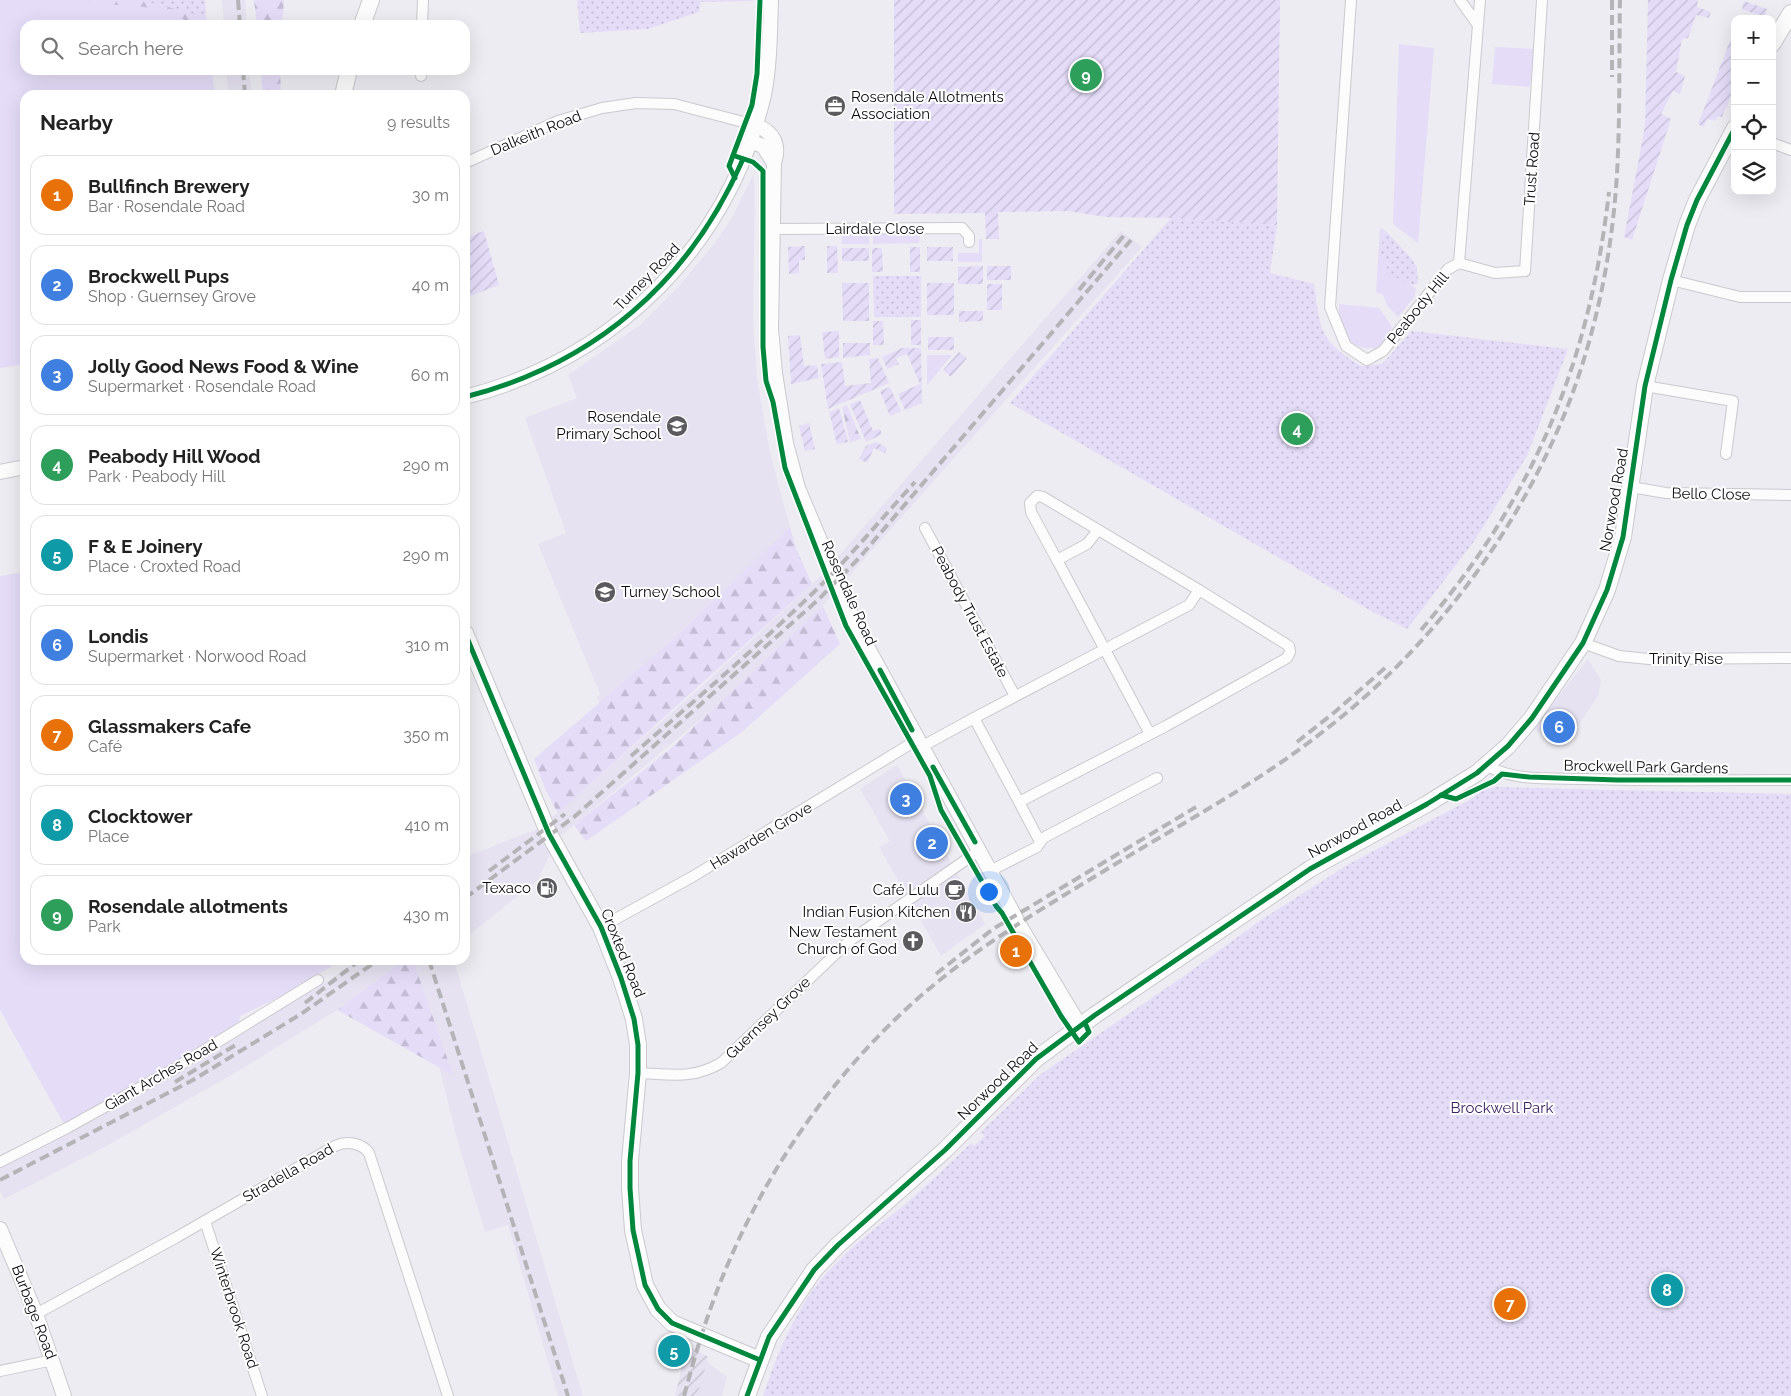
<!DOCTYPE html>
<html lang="en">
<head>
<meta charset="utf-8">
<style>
  body { margin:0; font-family:Raleway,sans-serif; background:#f2f2f2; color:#222 }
  .controls { position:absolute; right:15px; top:15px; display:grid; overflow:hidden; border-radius:10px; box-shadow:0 5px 20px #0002 }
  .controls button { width:45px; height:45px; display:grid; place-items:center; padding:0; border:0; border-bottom:1px solid #e0e0e0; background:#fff; color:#222; font:25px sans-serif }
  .you { position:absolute; left:988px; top:891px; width:18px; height:18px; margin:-12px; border:4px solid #fff; border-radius:50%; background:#1a73e8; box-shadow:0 0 0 8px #1a73e833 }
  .badge { display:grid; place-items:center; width:32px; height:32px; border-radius:50%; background:#ea580c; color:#fff; font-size:16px; font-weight:700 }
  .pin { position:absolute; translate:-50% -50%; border:2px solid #fff; box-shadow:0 1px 5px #0006 }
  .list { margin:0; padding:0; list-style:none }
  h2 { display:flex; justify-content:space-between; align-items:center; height:65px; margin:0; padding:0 20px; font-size:21px }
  h2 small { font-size:16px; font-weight:400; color:#767676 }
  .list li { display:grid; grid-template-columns:32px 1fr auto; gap:15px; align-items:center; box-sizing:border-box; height:80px; margin:0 10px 10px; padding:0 10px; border:1px solid #e0e0e0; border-radius:15px }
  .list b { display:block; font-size:19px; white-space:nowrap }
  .list p { margin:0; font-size:16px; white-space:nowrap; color:#767676 }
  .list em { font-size:16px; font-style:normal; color:#767676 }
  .icon { flex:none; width:28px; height:28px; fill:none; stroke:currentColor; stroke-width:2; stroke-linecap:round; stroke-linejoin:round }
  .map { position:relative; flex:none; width:1791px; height:1396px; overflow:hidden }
  .search { position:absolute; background:#fff; box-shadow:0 5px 20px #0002; left:20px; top:20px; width:450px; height:55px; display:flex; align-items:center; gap:12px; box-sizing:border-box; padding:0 18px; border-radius:15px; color:#767676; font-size:19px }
  .panel { position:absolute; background:#fff; box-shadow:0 5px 20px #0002; left:20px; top:90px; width:450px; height:875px; border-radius:15px }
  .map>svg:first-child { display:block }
  .built { fill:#e6e2f1 }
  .industrial { fill:url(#industrial-furrows) }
  .grass { fill:#e5ddf8 }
  .forest { fill:url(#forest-firs) }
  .park { fill:url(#park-dots) }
  .garden { fill:url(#garden-furrows) }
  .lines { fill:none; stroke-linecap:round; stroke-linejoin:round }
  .street-casing { stroke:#cac9ce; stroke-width:12 }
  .secondary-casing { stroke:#cac9ce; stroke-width:16 }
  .primary-casing { stroke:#cac9ce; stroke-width:18 }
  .street { stroke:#fcfcfd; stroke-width:10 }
  .secondary { stroke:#fcfcfd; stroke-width:14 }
  .primary { stroke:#fcfcfd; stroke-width:16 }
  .rail { stroke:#b4b4b6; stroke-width:4; stroke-dasharray:10 5; stroke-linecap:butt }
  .cycleway-casing { stroke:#fff; stroke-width:8 }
  .cycleway { stroke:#00873e; stroke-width:5 }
  .labels { text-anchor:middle; stroke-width:4; stroke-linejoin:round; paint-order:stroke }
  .poi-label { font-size:15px; fill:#0d0b10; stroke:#fff; text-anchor:end }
  .street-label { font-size:15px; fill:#0d0b10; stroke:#fff }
  .park-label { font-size:15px; fill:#3e2164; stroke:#fff }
</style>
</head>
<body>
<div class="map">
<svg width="1791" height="1396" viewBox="0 0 1791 1396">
  <defs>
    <pattern id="industrial-furrows" width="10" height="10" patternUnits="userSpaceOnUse" patternTransform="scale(1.25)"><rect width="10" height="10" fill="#e6e2f1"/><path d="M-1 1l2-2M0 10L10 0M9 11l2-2" fill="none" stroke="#c4c1ce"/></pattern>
    <pattern id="forest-firs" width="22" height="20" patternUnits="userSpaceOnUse" patternTransform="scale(1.25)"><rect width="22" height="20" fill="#e5ddf8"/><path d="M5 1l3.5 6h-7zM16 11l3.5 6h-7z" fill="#c3bcd4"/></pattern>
    <pattern id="park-dots" width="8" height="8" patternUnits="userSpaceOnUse" patternTransform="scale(1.25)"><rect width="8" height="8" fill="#e5ddf8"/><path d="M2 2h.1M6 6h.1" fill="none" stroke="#c3bcd4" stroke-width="1.8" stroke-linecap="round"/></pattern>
    <pattern id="garden-furrows" width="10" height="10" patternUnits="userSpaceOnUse" patternTransform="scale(1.25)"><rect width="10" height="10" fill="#e5ddf8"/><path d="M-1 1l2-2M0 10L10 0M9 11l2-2" fill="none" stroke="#c3bcd4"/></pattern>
  </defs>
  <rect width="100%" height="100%" fill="#edecf2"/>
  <g class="built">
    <polygon points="222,0 245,0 247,25 224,25"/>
    <polygon points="226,70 249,70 252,95 229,95"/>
    <polygon points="753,175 755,188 753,318 757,379 770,453 790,527 671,641 600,704 597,697 600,694 538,544 566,533 525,418 577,398 568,375 640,325 678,287 711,248 732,218"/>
    <polygon points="1121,231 1142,247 808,622 713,709 557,839 538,880 465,938 465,857 540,828 700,688 824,573"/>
    <polygon points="1588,659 1601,680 1598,696 1566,743 1532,729"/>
    <polygon points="897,765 985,924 941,956 879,847 890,841 860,789"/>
    <polygon points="357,960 404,960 337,1010 240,1070 110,1144 4,1199 0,1190 0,1167 100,1117 327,982"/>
    <polygon points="413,960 454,960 583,1396 558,1396 508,1225 485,1232 457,1139"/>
    <polygon points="707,1362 727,1377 722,1396 697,1396"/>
  </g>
  <polygon class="industrial" points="687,1345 708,1357 707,1362 697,1396 675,1396"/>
  <g class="grass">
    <polygon points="0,0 141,0 206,17 207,25 25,25 25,70 212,70 215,95 25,95 25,364 0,368"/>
    <polygon points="1399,44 1434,48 1418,243 1393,224"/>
    <polygon points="1495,47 1534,49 1530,87 1492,84"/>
    <path d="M1380 228 1385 230C1376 263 1388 273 1416 288L1415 296 1398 317 1387 305 1383 295 1376 292Z"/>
    <polygon points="873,234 920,234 919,243 873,244"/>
    <rect x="842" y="235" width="27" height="9"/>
    <polygon points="979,239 982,239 982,262 958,262 958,253 979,253"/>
    <path d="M1339 304 1379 308 1391 325 1392 333 1379 348C1373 348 1366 349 1360 347 1344 342 1338 318 1339 304Z"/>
    <polygon points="927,355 952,355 927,385"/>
    <polygon points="25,572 25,960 342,960 289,992 240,1016 238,1025 64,1124 0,1010 0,576"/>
  </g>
  <g class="forest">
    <path d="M80 0H205L206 17 189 24C166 0 113 9 80 0Z"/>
    <polygon points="254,0 284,0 282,25 257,25"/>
    <polygon points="261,70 280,70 281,95 263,95"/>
    <polygon points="847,405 861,439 850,442 842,407"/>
    <polygon points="790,527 796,548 812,584 558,813 546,791 534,759 671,641"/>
    <polygon points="823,606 840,644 742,732 586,841 574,825 669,750"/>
    <polygon points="404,960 413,960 453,1075 337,1010"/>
  </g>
  <g class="park">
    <polygon points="141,0 205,0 206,17"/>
    <polygon points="577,0 753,0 753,1 700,2 699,12 648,29 580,33"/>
    <path d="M1171 218 1277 225 1270 273 1314 284C1321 331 1318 339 1361 366L1382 364 1412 331 1568 349 1527 456 1475 540 1407 629 1373 612 1010 403Z"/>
    <path d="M1385 230 1412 259 1417 268 1418 283 1415 285C1403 286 1385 270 1382 258 1380 249 1383 239 1385 230Z"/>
    <polygon points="873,276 921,276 921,317 874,317"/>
    <path d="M1496 787 1791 794V1396H763C777 1354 795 1311 823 1277 848 1248 880 1225 909 1201 930 1182 951 1163 971 1143L974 1146 985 1136 981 1132 1041 1074 1184 976 1261 920 1349 864 1473 798 1484 789Z"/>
  </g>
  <g class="garden">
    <polygon points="894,0 1280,0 1277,225 1171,218 1107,217 1067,211 998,212 999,239 986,239 985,213 894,214"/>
    <polygon points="1648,0 1698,0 1697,7 1711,12 1709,18 1696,15 1688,38 1682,39 1676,72 1685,76 1680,94 1673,91 1661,114 1671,119 1632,240 1624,237 1645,126"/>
    <polygon points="1744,1 1767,9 1764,17 1742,9"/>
    <polygon points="1735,28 1735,88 1722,117 1718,116 1715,121 1707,119 1704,127 1698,124"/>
    <polygon points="484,231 499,285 465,298 465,238"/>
    <polygon points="805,246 805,260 799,260 799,273 789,274 788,247"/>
    <polygon points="827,246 837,246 838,273 827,273"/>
    <rect x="910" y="247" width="10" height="25"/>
    <rect x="927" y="247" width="26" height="14"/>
    <rect x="842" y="248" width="27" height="13"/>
    <polygon points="872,248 882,248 883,272 872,272"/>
    <polygon points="983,266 983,284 958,284 958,267"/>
    <rect x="987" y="266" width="24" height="14"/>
    <polygon points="842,283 869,283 869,321 843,321"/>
    <rect x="927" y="283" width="27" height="32"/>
    <rect x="987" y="284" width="15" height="26"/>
    <polygon points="959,311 983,311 983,321 959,322"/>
    <rect x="911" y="320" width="10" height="25"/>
    <polygon points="873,321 883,321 884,345 873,345"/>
    <polygon points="839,331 839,357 825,359 822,332"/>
    <polygon points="800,335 804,366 817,365 819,378 791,384 788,336"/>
    <rect x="928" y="337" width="26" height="13"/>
    <polygon points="843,343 870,343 870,355 843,358"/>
    <polygon points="902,348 921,348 922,403 905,410 898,394 920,384 907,354 896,358 899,364 887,369 882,357"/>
    <polygon points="959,352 967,358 951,377 943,370"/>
    <polygon points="878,358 889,383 828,409 821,364 842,362 845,386 871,383 869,359"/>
    <polygon points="890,387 901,411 890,416 880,391"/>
    <polygon points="860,400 873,431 880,429 882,434 866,442 850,404"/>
    <polygon points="839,408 848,442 837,444 829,412"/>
    <polygon points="809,423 815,449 805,451 799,426"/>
    <polygon points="876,442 887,448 885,453 874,448 867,463 859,459 866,446"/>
  </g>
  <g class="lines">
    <g class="street-casing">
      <g id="street">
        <polyline points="1351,0 1330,307 1346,346 1367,360 1383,351 1448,269 1459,263"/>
        <polyline points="1460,0 1478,25"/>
        <polyline points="422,25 423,0"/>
        <polyline points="421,76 421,70"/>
        <polyline points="1772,143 1791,150"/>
        <polyline points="465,163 558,121 602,108 636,103 674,104 755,125"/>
        <polyline points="772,229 962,228 969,236 969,242"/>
        <polyline points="1459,263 1495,273 1525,271 1542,0"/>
        <polyline points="1459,263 1480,0"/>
        <polyline points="1671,280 1740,297 1791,297"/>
        <polyline points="1645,386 1733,401 1726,454"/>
        <polyline points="1631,487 1666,493 1791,495"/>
        <polyline points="925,528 1015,696"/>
        <polyline points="1098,530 1087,544 1057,560 1031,512 1030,503 1037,496 1043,497 1199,590"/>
        <polyline points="1057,560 1150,734"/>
        <polyline points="1583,643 1619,656 1649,659 1791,658"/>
        <polyline points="921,747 974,718"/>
        <path d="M1486 765C1514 782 1552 778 1584 779 1653 781 1722 780 1791 780"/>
        <polyline points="1019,802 974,718 1189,605 1199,590 1289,646 1290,652 1287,658 1166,726 1019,802 1040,842"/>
        <polyline points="990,871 1037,847 1043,838 1157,778"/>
        <polyline points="601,927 692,877 917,740"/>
        <path d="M638 1073C671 1074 691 1080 721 1063L848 942 980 850"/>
        <polyline points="0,1162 67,1128 177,1067 318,980"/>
        <polyline points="205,1221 262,1396"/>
        <path d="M36 1314 177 1237 335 1146C346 1141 361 1142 369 1153L448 1396"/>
        <polyline points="0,1371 53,1360"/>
      </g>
    </g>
    <g class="secondary-casing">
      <g id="secondary">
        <path d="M755 125C774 132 780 145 774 163"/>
        <polyline points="750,141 763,146 774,163 771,329 775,373 786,443 798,488 857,628 1023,931 1080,1026"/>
        <path d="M465 397C616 358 728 247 764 95 770 65 770 30 771 0"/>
        <polyline points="0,472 25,467"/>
        <polyline points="0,1229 36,1314 64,1396"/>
      </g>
    </g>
    <g class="primary-casing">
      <g id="primary">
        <polyline points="362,25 371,0"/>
        <polyline points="1772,44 1791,13"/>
        <polyline points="343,95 349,70"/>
        <polyline points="465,633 549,834 601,927 621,978 634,1019 638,1045 638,1073 630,1161 630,1188 633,1230 645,1285 658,1309 672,1323 760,1360"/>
        <polyline points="747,1396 769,1337 814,1270 838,1245 945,1150 1036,1059 1095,1015 1310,869 1427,804 1477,773 1508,746 1532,718 1583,643 1607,590 1623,537 1645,386 1671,280 1687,225 1697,200 1735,128"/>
      </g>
    </g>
    <use href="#street" class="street"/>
    <use href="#secondary" class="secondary"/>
    <use href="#primary" class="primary"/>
    <g class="rail">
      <polyline points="238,0 240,25"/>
      <polyline points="1612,0 1612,77"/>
      <polyline points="243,70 245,95"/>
      <polyline points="1079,290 1125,234"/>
      <path d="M1421 630C1534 497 1589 365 1609 192"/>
      <polyline points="1297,742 1336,711 1385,668"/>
      <path d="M631 756C693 702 755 649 815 591 850 557 881 519 915 482"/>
      <polyline points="489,871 565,814"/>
      <polyline points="465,898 574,817 819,599 860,557 1131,240"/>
      <polyline points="429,960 568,1396"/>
      <polyline points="936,974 993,929 1196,807"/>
      <polyline points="305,1003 360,960"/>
      <polyline points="175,1082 239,1043"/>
      <polyline points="0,1180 193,1080 301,1014 378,960"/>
      <path d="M684 1396C692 1367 700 1338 710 1310 751 1193 822 1084 915 1001 978 945 1050 904 1122 860 1190 819 1262 780 1325 730 1431 648 1514 537 1565 413 1598 330 1615 241 1618 152 1620 101 1619 51 1620 0"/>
    </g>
    <g class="cycleway-casing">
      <g id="cycleway">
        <polyline points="735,156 753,162 763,171 763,347 766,381 773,402 785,468 846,626 930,776 941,810 996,906 1002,913 1061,1016 1079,1042 1089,1032 1085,1023"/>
        <polyline points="735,178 729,166 752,105 757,74 760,0"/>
        <path d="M465 397C595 364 690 281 743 159"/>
        <polyline points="465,633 549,834 601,927 621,978 634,1019 638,1045 638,1073 630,1161 630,1188 633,1230 645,1285 658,1309 672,1323 760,1360"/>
        <polyline points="880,670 912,730"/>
        <polyline points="933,767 975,842"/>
        <polyline points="1441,795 1456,799 1494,781 1502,774 1529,777 1617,780 1791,780"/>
        <polyline points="747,1396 769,1337 814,1270 838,1245 945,1150 1036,1059 1095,1015 1310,869 1427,804 1477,773 1508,746 1532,718 1583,643 1607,590 1623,537 1645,386 1671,280 1687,225 1697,200 1735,128"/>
      </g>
    </g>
    <use href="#cycleway" class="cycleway"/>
  </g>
  <defs>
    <g id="office-disc" transform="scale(1.125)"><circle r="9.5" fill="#5b5a5f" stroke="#fff"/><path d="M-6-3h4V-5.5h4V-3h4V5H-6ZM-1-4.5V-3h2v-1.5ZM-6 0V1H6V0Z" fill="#fff"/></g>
    <g id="school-disc" transform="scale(1.125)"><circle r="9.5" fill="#5b5a5f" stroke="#fff"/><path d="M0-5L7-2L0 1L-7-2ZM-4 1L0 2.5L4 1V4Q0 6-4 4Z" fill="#fff"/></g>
    <g id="fuel-disc" transform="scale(1.125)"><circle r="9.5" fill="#5b5a5f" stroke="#fff"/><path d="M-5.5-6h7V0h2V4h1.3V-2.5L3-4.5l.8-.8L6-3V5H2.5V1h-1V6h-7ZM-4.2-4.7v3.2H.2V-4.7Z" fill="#fff"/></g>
    <g id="cafe-disc" transform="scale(1.125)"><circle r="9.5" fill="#5b5a5f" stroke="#fff"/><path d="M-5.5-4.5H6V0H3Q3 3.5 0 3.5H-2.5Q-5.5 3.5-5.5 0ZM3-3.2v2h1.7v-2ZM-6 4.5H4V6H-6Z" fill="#fff"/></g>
    <g id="restaurant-disc" transform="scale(1.125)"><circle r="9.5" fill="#5b5a5f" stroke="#fff"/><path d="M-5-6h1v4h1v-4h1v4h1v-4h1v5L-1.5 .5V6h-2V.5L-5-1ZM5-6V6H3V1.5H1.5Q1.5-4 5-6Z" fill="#fff"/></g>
    <g id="church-disc" transform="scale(1.125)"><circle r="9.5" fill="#5b5a5f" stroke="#fff"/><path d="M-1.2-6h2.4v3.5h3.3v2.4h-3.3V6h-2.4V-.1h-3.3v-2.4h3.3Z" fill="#fff"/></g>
  </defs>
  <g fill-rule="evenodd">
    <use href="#office-disc" x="835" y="106"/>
    <use href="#school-disc" x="677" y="426"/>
    <use href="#school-disc" x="605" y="592"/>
    <use href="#fuel-disc" x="547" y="888"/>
    <use href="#cafe-disc" x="955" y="890"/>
    <use href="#restaurant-disc" x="966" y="912"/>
    <use href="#church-disc" x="913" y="941"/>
  </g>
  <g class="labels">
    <g class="poi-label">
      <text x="851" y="102" text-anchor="start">Rosendale Allotments<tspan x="851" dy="17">Association</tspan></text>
      <text x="661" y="422">Rosendale<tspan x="661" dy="17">Primary School</tspan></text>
      <text x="621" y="597" text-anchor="start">Turney School</text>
      <text x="531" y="893">Texaco</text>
      <text x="939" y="895">Café Lulu</text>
      <text x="950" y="917">Indian Fusion Kitchen</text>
      <text x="897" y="937">New Testament<tspan x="897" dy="17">Church of God</tspan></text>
    </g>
    <g class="street-label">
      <text transform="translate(536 133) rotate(-22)" y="5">Dalkeith Road</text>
      <text transform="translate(1532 169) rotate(-86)" y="5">Trust Road</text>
      <text x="875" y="234">Lairdale Close</text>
      <text transform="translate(647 277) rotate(-46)" y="5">Turney Road</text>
      <text transform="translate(1418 308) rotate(-51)" y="5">Peabody Hill</text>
      <text transform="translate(1711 494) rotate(1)" y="5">Bello Close</text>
      <text transform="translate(1614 500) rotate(-80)" y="5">Norwood Road</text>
      <text transform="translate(849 593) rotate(66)" y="5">Rosendale Road</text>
      <text transform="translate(970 612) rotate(62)" y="5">Peabody Trust Estate</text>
      <text x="1686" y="664">Trinity Rise</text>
      <text transform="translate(1646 767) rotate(1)" y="5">Brockwell Park Gardens</text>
      <text transform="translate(1355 829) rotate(-29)" y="5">Norwood Road</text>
      <text transform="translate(761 836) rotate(-31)" y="5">Hawarden Grove</text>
      <text transform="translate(623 953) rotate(68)" y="5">Croxted Road</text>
      <text transform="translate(768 1018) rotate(-44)" y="5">Guernsey Grove</text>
      <text transform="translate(161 1075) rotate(-30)" y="5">Giant Arches Road</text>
      <text transform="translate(998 1081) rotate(-44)" y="5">Norwood Road</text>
      <text transform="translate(288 1173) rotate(-30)" y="5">Stradella Road</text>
      <text transform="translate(234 1308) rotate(72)" y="5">Winterbrook Road</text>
      <text transform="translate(34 1312) rotate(69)" y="5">Burbage Road</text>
    </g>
    <g class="park-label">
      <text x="1502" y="1113">Brockwell Park</text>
    </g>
  </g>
</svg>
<div class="controls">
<button>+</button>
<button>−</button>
<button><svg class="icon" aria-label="locate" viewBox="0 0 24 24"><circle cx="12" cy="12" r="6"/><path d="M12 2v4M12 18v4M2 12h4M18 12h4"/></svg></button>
<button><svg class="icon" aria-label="layers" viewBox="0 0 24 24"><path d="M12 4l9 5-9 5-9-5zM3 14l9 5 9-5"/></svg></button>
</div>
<div class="you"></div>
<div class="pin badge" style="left:1016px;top:951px;background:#e8710a">1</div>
<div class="pin badge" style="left:932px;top:843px;background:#3f7fe0">2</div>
<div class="pin badge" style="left:906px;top:799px;background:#3f7fe0">3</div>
<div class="pin badge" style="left:1297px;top:429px;background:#2e9e5b">4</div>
<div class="pin badge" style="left:674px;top:1351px;background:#0f9aa8">5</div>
<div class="pin badge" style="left:1559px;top:727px;background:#3f7fe0">6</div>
<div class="pin badge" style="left:1510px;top:1304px;background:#e8710a">7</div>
<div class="pin badge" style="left:1667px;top:1290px;background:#0f9aa8">8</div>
<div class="pin badge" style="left:1086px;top:75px;background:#2e9e5b">9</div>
<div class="search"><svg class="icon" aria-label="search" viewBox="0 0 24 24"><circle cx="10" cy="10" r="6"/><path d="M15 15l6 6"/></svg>Search here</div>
<section class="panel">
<h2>Nearby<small>9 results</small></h2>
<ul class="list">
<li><span class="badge" style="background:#e8710a">1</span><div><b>Bullfinch Brewery</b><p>Bar · Rosendale Road</p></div><em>30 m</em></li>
<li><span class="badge" style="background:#3f7fe0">2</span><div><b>Brockwell Pups</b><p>Shop · Guernsey Grove</p></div><em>40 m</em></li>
<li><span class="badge" style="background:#3f7fe0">3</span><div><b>Jolly Good News Food &amp; Wine</b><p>Supermarket · Rosendale Road</p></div><em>60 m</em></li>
<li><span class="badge" style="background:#2e9e5b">4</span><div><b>Peabody Hill Wood</b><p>Park · Peabody Hill</p></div><em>290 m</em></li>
<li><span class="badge" style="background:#0f9aa8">5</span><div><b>F &amp; E Joinery</b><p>Place · Croxted Road</p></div><em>290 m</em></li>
<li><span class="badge" style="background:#3f7fe0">6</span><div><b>Londis</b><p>Supermarket · Norwood Road</p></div><em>310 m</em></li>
<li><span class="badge" style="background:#e8710a">7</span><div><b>Glassmakers Cafe</b><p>Café</p></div><em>350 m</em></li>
<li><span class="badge" style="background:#0f9aa8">8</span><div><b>Clocktower</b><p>Place</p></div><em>410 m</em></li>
<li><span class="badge" style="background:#2e9e5b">9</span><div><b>Rosendale allotments</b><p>Park</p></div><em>430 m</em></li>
</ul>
</section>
</div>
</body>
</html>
